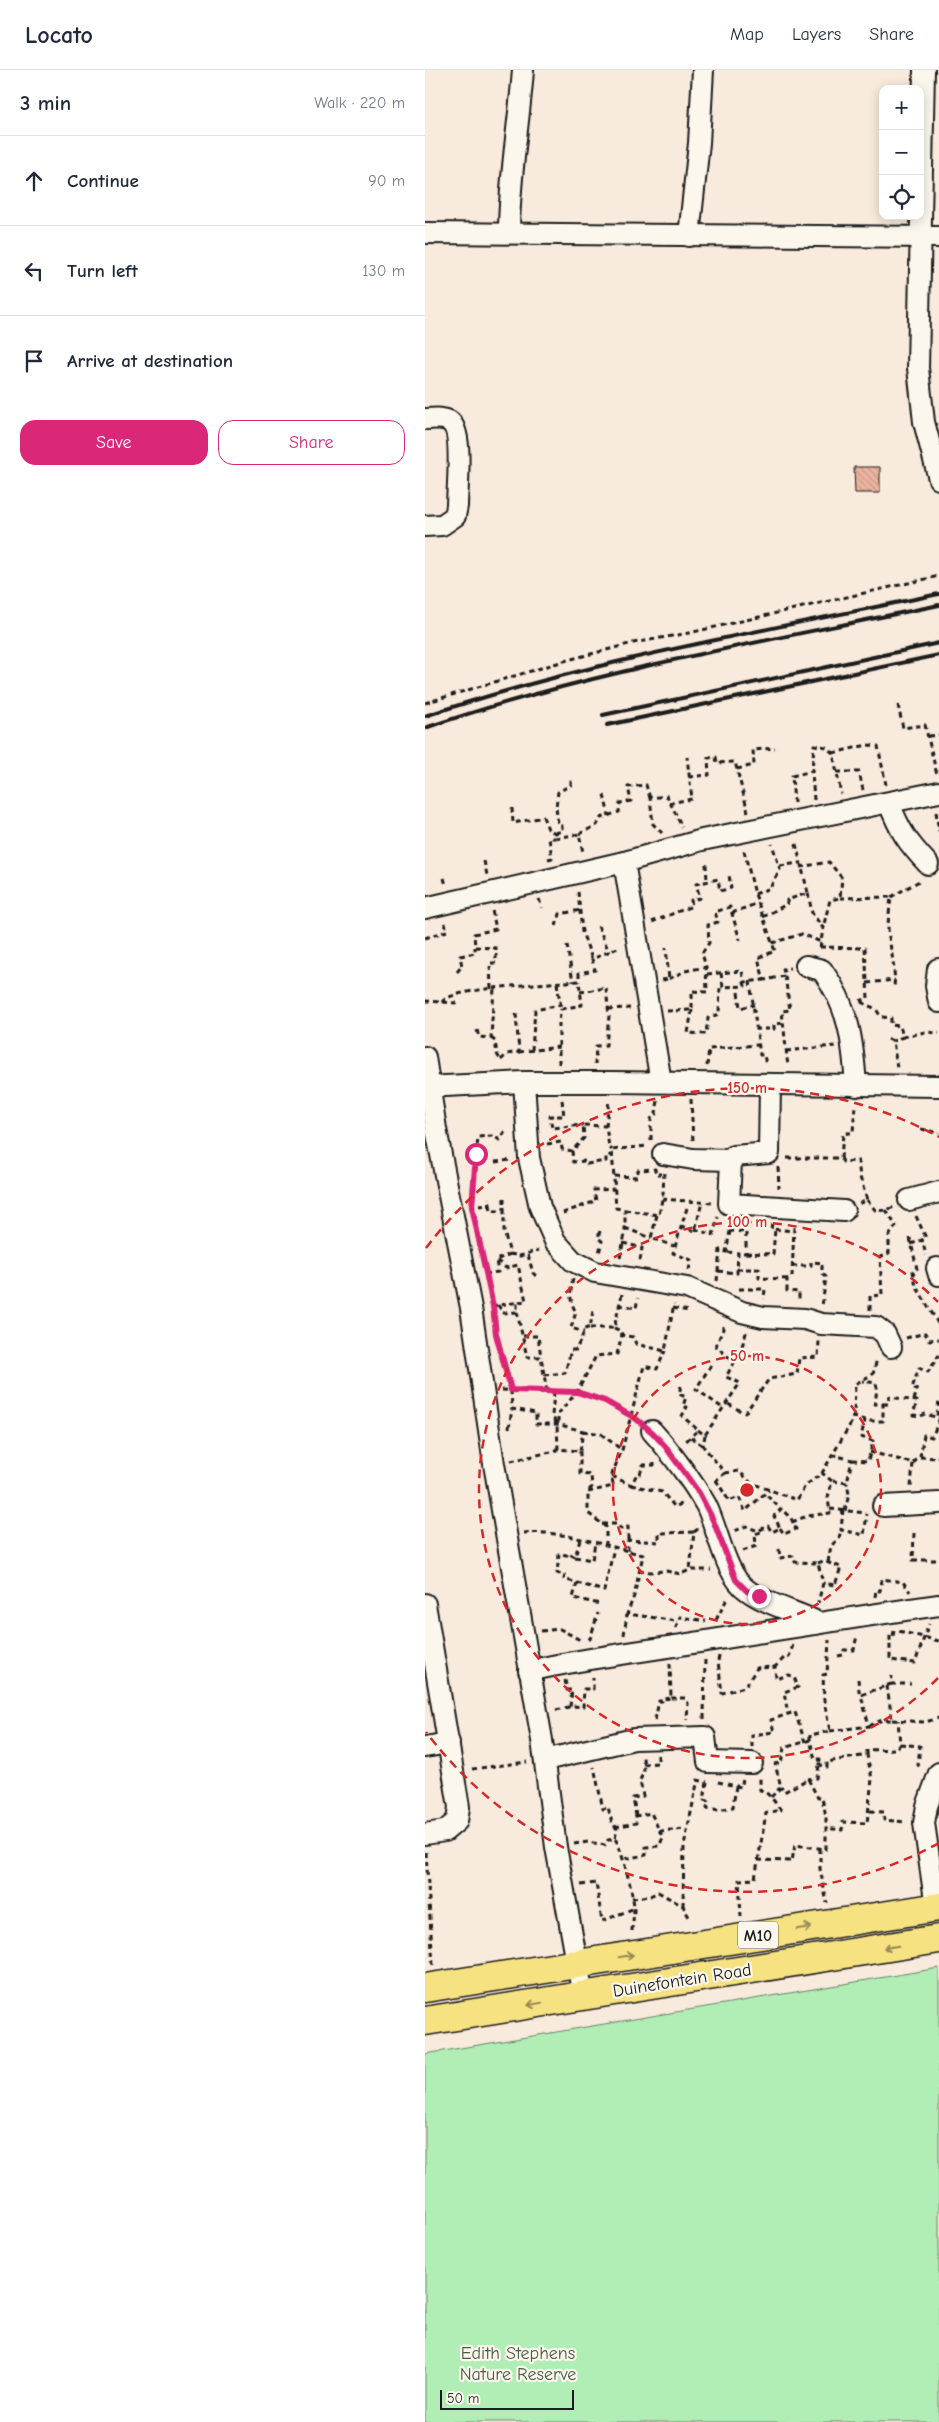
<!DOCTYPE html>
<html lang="en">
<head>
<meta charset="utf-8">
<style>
  body { margin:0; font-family:"Comic Neue",sans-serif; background:#f2f2f3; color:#1f2937 }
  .controls { position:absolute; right:15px; top:15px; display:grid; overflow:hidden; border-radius:10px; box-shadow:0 2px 12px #0003 }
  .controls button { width:45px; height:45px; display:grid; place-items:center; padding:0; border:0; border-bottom:1px solid #e0e1e3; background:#fff; color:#1f2937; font:25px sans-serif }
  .scale { position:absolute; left:15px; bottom:12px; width:134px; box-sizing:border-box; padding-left:5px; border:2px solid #1c1c1c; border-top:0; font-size:14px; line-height:18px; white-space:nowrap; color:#1c1c1c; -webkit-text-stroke:4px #fbf7ec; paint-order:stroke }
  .stop { position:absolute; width:15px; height:15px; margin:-11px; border:4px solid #db2777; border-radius:50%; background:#fff }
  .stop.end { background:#db2777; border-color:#fff; box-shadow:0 1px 5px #0008 }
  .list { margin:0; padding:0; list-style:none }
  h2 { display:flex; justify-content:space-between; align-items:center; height:65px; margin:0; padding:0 20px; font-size:21px }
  h2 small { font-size:16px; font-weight:400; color:#747a83 }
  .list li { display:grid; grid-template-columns:32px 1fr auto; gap:15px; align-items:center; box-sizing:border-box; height:90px; padding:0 20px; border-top:1px solid #e0e1e3 }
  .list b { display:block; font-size:19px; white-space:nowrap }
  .list em { font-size:16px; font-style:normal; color:#747a83 }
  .actions { display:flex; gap:10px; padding:15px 20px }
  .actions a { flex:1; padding:11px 0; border:1px solid #db2777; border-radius:15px; text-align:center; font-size:18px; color:#db2777 }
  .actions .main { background:#db2777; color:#fff }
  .icon { flex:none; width:28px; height:28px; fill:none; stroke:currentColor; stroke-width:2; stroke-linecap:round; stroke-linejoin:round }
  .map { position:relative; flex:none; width:514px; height:2352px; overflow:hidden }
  header { display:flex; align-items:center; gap:30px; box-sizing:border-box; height:70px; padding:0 25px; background:#fff; border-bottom:1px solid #e0e1e3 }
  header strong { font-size:24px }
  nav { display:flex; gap:28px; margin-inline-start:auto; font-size:18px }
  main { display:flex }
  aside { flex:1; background:#fff }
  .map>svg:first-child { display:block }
  .green { fill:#b1eeb5; stroke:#668568 }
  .building { fill:url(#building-back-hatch); stroke:#1c1c1c }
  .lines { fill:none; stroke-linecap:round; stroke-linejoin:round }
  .street-casing { stroke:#1c1c1c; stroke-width:24 }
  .primary-casing { stroke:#1c1c1c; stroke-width:31 }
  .path { stroke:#1c1c1c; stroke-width:3; stroke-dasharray:5 4; stroke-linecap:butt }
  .street { stroke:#fbf7ec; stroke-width:20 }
  .primary { stroke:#f7e281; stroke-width:28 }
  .rail { stroke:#1c1c1c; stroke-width:4 }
  .oneway { stroke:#948954 }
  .route { stroke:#db2777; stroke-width:6 }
  .ring { fill:none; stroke:#d62828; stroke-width:2.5; stroke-dasharray:9 6 }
  .labels { text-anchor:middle; stroke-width:4.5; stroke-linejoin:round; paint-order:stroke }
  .shield { fill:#fbf7ec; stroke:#5f5e5a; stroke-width:1 }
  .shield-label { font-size:16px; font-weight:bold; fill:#1c1c1c }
  .street-label { font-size:18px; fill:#1c1c1c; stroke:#fbf7ec }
  .park-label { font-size:18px; fill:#495b4a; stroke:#fbf7ec }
  .centre { fill:#d62828; stroke:#fbf7ec; stroke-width:2.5 }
  .ring-label { font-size:15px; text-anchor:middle; font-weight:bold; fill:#d62828; stroke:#fbf7ec; stroke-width:4.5; stroke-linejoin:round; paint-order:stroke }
</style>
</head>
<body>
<header>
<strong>Locato</strong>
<nav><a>Map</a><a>Layers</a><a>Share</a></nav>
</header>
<main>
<aside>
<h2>3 min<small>Walk · 220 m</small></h2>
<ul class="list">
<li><svg class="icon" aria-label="ahead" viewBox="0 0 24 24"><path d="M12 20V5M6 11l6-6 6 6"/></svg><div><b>Continue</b></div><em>90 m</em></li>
<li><svg class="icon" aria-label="left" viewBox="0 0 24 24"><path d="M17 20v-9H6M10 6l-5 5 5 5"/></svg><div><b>Turn left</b></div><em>130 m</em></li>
<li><svg class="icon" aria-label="arrive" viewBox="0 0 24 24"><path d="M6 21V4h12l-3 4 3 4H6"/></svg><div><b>Arrive at destination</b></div></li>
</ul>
<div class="actions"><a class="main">Save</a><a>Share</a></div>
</aside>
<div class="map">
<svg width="514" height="2352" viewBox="0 0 514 2352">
  <defs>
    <pattern id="building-back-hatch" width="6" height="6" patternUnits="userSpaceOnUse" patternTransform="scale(1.25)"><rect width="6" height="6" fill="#eab49e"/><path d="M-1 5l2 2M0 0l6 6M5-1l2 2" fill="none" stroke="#c89a88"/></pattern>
  </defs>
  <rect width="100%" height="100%" fill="#f8eadc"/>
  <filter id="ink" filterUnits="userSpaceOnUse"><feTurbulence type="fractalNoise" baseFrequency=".02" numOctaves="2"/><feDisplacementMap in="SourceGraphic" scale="10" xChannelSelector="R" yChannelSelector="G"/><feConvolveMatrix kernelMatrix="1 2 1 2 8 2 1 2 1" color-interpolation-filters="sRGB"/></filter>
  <g filter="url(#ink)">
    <polygon class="green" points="514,1898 514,2352 0,2352 0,1984"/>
    <polygon class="building" points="429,397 455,397 455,423 430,423"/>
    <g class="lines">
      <g class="street-casing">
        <g id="street">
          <polyline points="499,0 493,298 499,352 514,409"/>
          <polyline points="0,163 514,167"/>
          <path d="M84 163C84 108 94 55 98 0"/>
          <polyline points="264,166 274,73 278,0"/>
          <path d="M0 349C8 349 17 347 24 351 39 360 32 419 32 436L30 446 17 455 0 456"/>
          <path d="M464 733C475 761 482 772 503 794"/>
          <polyline points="199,792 236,1012"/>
          <polyline points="0,838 199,792 277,770 514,722"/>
          <path d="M381 896 397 900C424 937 428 971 431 1016"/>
          <polyline points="513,899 511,916 514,932"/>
          <polyline points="0,987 11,1059 46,1238 69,1394 117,1670 131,1777 158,1926"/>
          <polyline points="99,1012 104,1088 115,1137 130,1171 148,1191 170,1202 262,1218 317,1242 338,1247 380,1249 396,1254 451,1257 460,1264 466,1277"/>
          <polyline points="345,1014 344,1083 309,1086 306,1090 304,1134 419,1141"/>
          <polyline points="0,1017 99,1012 188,1012 514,1016"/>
          <polyline points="238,1084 268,1089 306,1090"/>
          <polyline points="484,1130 514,1122"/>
          <polyline points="512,1198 514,1205"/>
          <path d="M227 1361C245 1381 268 1412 281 1435 293 1459 300 1505 322 1520 339 1533 368 1541 388 1550L391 1554"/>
          <polyline points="458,1436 514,1433"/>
          <polyline points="0,1534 34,1737 32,1751 20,1761 0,1764"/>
          <path d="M104 1601C163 1587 222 1581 281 1571 358 1559 436 1546 514 1535"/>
          <polyline points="0,1677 24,1673"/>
          <polyline points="120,1690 209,1669 280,1667 283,1692 327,1693"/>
          <polyline points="511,1837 499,1753 502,1736 514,1703"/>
        </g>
      </g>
      <g class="primary-casing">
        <g id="primary">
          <polyline points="0,1918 514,1837"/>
          <polyline points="0,1951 514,1869"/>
        </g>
      </g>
      <g class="path">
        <polyline points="0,633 139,591 208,573 264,563 514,506"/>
        <polyline points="473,635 478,658 500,655 512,705"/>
        <polyline points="504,666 514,665"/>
        <polyline points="408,683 442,675 453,676 461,715"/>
        <polyline points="312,699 329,695 328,680 350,678"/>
        <polyline points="412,702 434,702 438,720"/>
        <polyline points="264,707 284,705 283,688 291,687 292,693 310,692 323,742"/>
        <polyline points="179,725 184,746"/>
        <polyline points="389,730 387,701 389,675 401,677 408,683 416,724"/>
        <polyline points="244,733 267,729 262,687"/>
        <polyline points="369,733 367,706 387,701"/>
        <polyline points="87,738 88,753 118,747 123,759 130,763 130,768 154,764 158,782"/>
        <polyline points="511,742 514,761"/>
        <polyline points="130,763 137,761 137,756 133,754 131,737 133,722 146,715 146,709"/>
        <polyline points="237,763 228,754 225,728 242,726 257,757"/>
        <polyline points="154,764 172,755 176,748 194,742 195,733 206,731 203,717 221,715 225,728"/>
        <polyline points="319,781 330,824 350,881 333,888 339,910 360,906 358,899 365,898"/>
        <polyline points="123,789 127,788 124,768 130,768"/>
        <polyline points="59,791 62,805"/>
        <polyline points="281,794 282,811"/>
        <polyline points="355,796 374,793"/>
        <polyline points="375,797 404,792 417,808 415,828 405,830 398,858"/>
        <polyline points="19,808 21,815"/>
        <polyline points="153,822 157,862 167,889"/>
        <polyline points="383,823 387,843 398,858 395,879"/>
        <polyline points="330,824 345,818 355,799 347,774"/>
        <polyline points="466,827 496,810"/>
        <path d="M415 828 466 827C465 837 463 848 463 859 465 879 471 897 469 918"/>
        <polyline points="114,829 117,838"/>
        <polyline points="307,843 333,833"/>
        <polyline points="338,847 362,834 362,830 383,823 370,770"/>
        <polyline points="227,852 267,836 266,830 275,828 271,814 293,809 295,821 306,818 304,805"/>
        <polyline points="131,856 135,844 156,840"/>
        <polyline points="173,856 184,882"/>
        <polyline points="0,868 22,861 20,853"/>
        <polyline points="347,873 377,864 396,872"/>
        <polyline points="142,875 148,912"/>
        <polyline points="395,877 440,878 443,928 435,931"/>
        <polyline points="32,902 37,896 35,886 50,883 50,877"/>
        <polyline points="296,903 298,917 320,916 319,912"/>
        <polyline points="282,904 317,901 319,912 339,910"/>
        <polyline points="360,906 365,940 357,941 363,997"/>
        <polyline points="244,909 260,901 281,897 277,883 284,873 283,855 293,852 290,842 305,837 315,870"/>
        <polyline points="237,910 244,909 241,878"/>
        <polyline points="325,911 335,985 339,985 341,995"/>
        <polyline points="132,913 136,939 157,935 154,911"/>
        <polyline points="442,913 470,910"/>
        <polyline points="66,919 65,893 71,893 71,878 50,877 49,864 71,859 67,840"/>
        <polyline points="155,922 181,918 184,946 181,975 171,976 170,994"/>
        <polyline points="313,922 315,938 329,935"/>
        <polyline points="0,931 32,933"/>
        <path d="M17 932C27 917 131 913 154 911V903L170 900 167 889 195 877"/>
        <polyline points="436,932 451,939 456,947 466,948 466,955 475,956 478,967 468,971"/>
        <polyline points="183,939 205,938"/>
        <polyline points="267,940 263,963 281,964 283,948 294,944 295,916 298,917"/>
        <polyline points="242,941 267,940 267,921 282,922 281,897"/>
        <polyline points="330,959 349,959 349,954 359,953"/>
        <polyline points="52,960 54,967 66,968 69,918"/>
        <polyline points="478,967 500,962 514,963"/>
        <polyline points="66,968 70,971 72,984 76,991"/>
        <polyline points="463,969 468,971 472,998"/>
        <polyline points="107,980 110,940 135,935"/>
        <polyline points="361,981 410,976"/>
        <polyline points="94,982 134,977"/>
        <polyline points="76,990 82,984 94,982 91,944"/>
        <polyline points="134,994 134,951 136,939"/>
        <polyline points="282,996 284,979 333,975"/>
        <polyline points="266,1029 268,1071"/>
        <polyline points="137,1030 139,1046 125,1046 127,1058 158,1055"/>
        <polyline points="181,1056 184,1030"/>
        <polyline points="496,1059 514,1063"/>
        <polyline points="226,1070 226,1049 231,1044 233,1030"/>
        <polyline points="122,1074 136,1072 137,1079 147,1081 159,1068 158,1055 181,1056 184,1077 187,1080"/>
        <polyline points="147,1081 148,1092 161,1091 162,1094 181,1091 181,1086 187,1085"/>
        <polyline points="362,1088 416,1088 418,1064 428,1062 430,1035"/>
        <polyline points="416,1088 418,1092 433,1091 435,1107 442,1130 433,1134"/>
        <polyline points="70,1092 86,1090"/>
        <polyline points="353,1097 354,1118"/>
        <polyline points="189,1106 212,1107 213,1100 230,1099 231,1104 236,1104"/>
        <polyline points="237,1129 287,1133"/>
        <polyline points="442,1130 451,1141 461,1140 469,1137"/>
        <polyline points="65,1135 66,1141 79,1141 79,1126"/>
        <polyline points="45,1137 65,1135 64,1128"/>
        <polyline points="47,1138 53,1067 68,1066 75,1070 80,1062 84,1061"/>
        <polyline points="262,1138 248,1183 266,1190 264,1200"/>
        <polyline points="200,1140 234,1145 238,1124 239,1103"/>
        <polyline points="138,1143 171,1131 169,1120 190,1119"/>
        <polyline points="232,1145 226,1168 249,1176"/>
        <polyline points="491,1146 501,1168 497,1170"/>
        <polyline points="347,1154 346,1159 369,1161"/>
        <polyline points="256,1156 270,1161 277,1132"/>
        <polyline points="369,1157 367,1207 362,1209 362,1221 374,1222 374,1230"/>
        <polyline points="200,1158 226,1168"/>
        <polyline points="270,1159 288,1165 293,1147"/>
        <polyline points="175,1161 173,1168 177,1171 174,1183 175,1184"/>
        <polyline points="304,1161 321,1162 321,1183 313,1183"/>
        <polyline points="52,1162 68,1235 71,1264 86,1320 87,1339 111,1343 111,1354 132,1354 158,1361 155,1381"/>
        <polyline points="485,1168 492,1199 488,1201 491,1216 514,1255"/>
        <polyline points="198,1173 217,1178 215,1191"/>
        <polyline points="486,1174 497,1170 501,1185"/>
        <polyline points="321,1183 348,1184 350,1159"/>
        <polyline points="85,1184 95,1186 114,1180"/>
        <polyline points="103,1185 108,1203 111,1206"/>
        <polyline points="195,1188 200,1164 200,1140 191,1138 187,1080 222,1076"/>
        <polyline points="367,1196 386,1196 386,1192 397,1193 397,1203 401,1207 397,1236"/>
        <polyline points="312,1199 334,1199 334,1208 362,1209"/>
        <polyline points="293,1201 312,1203 313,1183 301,1182"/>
        <polyline points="60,1204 73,1202 71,1190 85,1184 79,1161 79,1141"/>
        <path d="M148 1209C145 1221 144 1231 151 1242L146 1258 159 1262"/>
        <polyline points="292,1211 295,1180 301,1182 307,1151"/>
        <polyline points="314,1219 340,1219 339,1229"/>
        <polyline points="73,1235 78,1243 92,1242 92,1232"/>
        <polyline points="194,1235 211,1238 213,1228"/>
        <polyline points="67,1236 101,1231 93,1195 81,1198 71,1190"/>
        <polyline points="248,1238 264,1241"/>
        <polyline points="445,1240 445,1226 457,1225 455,1187 464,1183 464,1166 471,1156 461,1140"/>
        <polyline points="92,1242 102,1287 116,1287 122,1322"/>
        <polyline points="165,1258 189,1258 197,1224"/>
        <polyline points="189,1258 196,1261 197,1265 208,1267 211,1274 240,1281 249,1234"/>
        <polyline points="98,1266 113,1266 116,1287"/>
        <polyline points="481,1268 500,1263 504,1270 514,1269"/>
        <polyline points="309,1292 315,1283 321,1263 319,1262"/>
        <polyline points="286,1295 271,1319 299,1339"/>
        <polyline points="119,1305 140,1303 146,1280 151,1280 161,1258 165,1258 168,1241"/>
        <polyline points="256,1316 254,1324 261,1327 258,1336 262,1337 257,1346 273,1360 259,1373"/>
        <polyline points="77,1320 152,1322 180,1331 214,1351"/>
        <polyline points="129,1322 127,1346 132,1354 133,1379 155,1381 155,1404 166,1405 167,1417 163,1421"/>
        <polyline points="489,1330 492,1320 487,1318 494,1298 503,1302 514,1285"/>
        <polyline points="303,1334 320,1343 344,1309 372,1304 374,1288 393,1287 394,1271"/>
        <polyline points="458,1334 463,1334 464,1327 492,1331 488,1345 496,1346 500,1344 514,1348"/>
        <polyline points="427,1347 445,1351 458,1351 458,1334 450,1334 452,1318 451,1313 437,1311"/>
        <polyline points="133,1353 133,1344 152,1322 171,1286 192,1284 197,1265"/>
        <polyline points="84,1358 87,1339"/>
        <polyline points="273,1360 280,1365 315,1313 301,1307 309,1292 291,1276 298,1259 298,1254"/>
        <polyline points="158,1361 176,1364 197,1380"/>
        <polyline points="280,1365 278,1376 300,1403 288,1413"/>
        <polyline points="266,1367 278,1376"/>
        <polyline points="445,1382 488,1393 486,1417"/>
        <polyline points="495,1387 513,1388 514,1385"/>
        <polyline points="427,1390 443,1391 448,1371 436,1367 440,1350"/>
        <polyline points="86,1391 130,1381 133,1379"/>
        <polyline points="488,1393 495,1387 499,1365 507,1367 514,1351 512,1346 514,1330"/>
        <polyline points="300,1403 314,1401 326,1413 372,1430 380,1416 397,1403 426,1353 429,1343 430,1314 448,1304 452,1289"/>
        <polyline points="187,1406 206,1415 212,1404 215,1404 218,1395 229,1395 229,1393"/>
        <polyline points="291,1410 304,1431 314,1427 320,1441 344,1420"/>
        <polyline points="408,1411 422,1413 427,1390 409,1385"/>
        <polyline points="206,1415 237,1422 250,1437 260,1432"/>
        <polyline points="405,1439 441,1443"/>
        <polyline points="418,1440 416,1460 439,1465 442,1444"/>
        <polyline points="420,1441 424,1424 422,1413"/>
        <polyline points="367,1452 382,1446 405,1443 403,1428 407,1411 397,1403"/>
        <polyline points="177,1454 192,1454 196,1459 203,1457 203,1470"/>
        <polyline points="355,1458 359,1464 371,1459 366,1448 356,1439"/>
        <polyline points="273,1459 269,1462 265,1500 286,1500"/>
        <polyline points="310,1461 321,1456 333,1461 343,1456 347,1462 355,1458 349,1446 356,1439 340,1424"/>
        <path d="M99 1463C131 1459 187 1477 218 1485L209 1526 202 1544 253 1551"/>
        <polyline points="489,1463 488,1490 514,1490"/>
        <polyline points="155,1470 150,1487 143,1483 142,1485 134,1484 132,1503 140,1505 139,1509 179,1521 189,1478"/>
        <polyline points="181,1476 181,1457 163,1443 163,1422 188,1416 187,1404 197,1380 219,1296 232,1299 240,1281"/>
        <polyline points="354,1479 355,1488 368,1486 370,1492 393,1493 398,1513 393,1533"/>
        <polyline points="203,1481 203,1470 234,1472 234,1463 269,1462"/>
        <polyline points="318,1481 331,1476 330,1464 336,1462"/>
        <polyline points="150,1487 167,1490 170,1473"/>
        <polyline points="403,1492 406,1476 414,1468 416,1460"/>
        <polyline points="393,1493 398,1491 416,1497 410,1515 398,1513"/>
        <polyline points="214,1500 225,1502 241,1501 256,1504 265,1500"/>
        <polyline points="152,1513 148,1528 175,1534"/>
        <polyline points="450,1527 451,1520 455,1521 457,1509 478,1512 485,1522"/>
        <polyline points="291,1550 303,1527"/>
        <polyline points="251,1558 255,1547 281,1551"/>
        <polyline points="116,1561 135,1559 157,1571"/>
        <polyline points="469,1561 468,1566 465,1565 465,1590 490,1593 504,1554"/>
        <polyline points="474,1561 514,1571"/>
        <polyline points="199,1565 202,1544"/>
        <polyline points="163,1569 165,1569 173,1543"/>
        <polyline points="368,1575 364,1587 359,1588 350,1597 351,1609 364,1605 369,1607 373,1617 359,1622 363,1644 370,1642 380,1672"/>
        <polyline points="294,1586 293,1591 297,1623 320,1617 332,1598 350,1597"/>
        <polyline points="413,1586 418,1585 419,1580 429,1580 432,1565"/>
        <polyline points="433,1609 434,1621 436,1625"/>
        <polyline points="140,1610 142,1620 147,1620 145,1637"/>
        <polyline points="466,1614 486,1614"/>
        <polyline points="514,1619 514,1620"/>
        <polyline points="246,1628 260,1628 263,1633 262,1650"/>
        <polyline points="131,1640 148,1636 158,1637 159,1619 168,1619 168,1607"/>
        <polyline points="279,1649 280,1588"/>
        <polyline points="230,1650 234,1631 237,1631 237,1629 246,1628 245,1593"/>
        <polyline points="467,1650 500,1652 514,1648"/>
        <polyline points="444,1656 457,1650 467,1650 462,1616"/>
        <polyline points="405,1661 444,1656 436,1625 466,1614 467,1606"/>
        <polyline points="385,1670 385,1665 405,1661 399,1631 398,1605 402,1604 404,1570"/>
        <polyline points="475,1674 495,1676 493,1695 497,1699"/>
        <polyline points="327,1677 327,1665 349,1662 346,1650 363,1644"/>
        <polyline points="442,1685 442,1680 471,1679 475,1674 473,1650"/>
        <polyline points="394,1693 398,1697 402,1697 402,1692 442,1685 447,1709 442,1753 418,1752 417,1760 401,1758"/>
        <polyline points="218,1694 233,1693 233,1685"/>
        <polyline points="349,1694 356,1693 359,1678 385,1670 390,1689 395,1689 392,1708 383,1709"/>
        <polyline points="47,1699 102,1692"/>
        <polyline points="272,1710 282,1712"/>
        <polyline points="282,1712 279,1730 283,1731 282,1738 294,1740 308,1737 311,1716"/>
        <polyline points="293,1712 316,1717 318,1710"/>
        <polyline points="346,1727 356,1717 350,1694"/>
        <polyline points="445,1741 459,1742 459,1750 481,1752"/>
        <polyline points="211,1746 208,1728 218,1726 215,1710 219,1702 218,1687"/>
        <polyline points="190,1757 211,1753 211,1746 226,1743 238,1768 234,1776 221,1777 221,1785 198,1789"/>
        <polyline points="234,1761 261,1759"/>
        <path d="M190 1769C195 1773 210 1830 209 1839 209 1847 207 1855 207 1862"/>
        <polyline points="149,1774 163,1772 180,1775 183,1770 190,1769 192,1759 187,1753 183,1737 178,1739 169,1697"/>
        <polyline points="395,1778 395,1799 402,1833"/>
        <polyline points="1,1782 8,1896"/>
        <polyline points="333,1790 367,1791 370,1775 401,1779 401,1746 397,1728 393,1728 383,1709 359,1722 356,1717"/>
        <polyline points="156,1815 171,1813 177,1851 210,1838"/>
        <polyline points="207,1828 225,1826 233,1822 258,1836 265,1849"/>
        <polyline points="258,1836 259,1776 273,1709"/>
        <path d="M316 1847 314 1810 330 1809 341 1743 356 1740C350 1733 344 1722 335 1720V1708"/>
      </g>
      <use href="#street" class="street"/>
      <use href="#primary" class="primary"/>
      <g class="rail">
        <polyline points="178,645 514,573"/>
        <path d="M0 646C167 590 342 560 514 524"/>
        <polyline points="182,655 514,585"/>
        <path d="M0 658C165 601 343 571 514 535"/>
      </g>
    </g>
    <defs><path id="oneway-shaft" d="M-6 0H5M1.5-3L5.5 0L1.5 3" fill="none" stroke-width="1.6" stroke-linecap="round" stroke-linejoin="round" transform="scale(1.25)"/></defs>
    <g class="oneway">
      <use href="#oneway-shaft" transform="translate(379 1858) rotate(-9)"/>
      <use href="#oneway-shaft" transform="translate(466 1877) rotate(171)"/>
      <use href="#oneway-shaft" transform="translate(201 1886) rotate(-9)"/>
      <use href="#oneway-shaft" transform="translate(110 1934) rotate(171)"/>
    </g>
  </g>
  <g class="lines" filter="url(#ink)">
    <polyline class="route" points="51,1084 47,1137 68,1236 71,1264 86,1320 152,1322 180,1331 210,1348 227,1362 240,1376 274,1423 288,1450 311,1510 322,1521 334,1526"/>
  </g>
  <g class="ring">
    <circle cx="322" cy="1420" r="134"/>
    <path d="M513 1608A268 268 0 1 1 513 1232"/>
    <path d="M514 1773A402 402 0 0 1 1 1662M1 1178A402 402 0 0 1 514 1067"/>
  </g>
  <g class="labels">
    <rect class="shield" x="313" y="1851.5" width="40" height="27" rx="4"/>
    <g class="shield-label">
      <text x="333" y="1871">M10</text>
    </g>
    <g class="street-label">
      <text transform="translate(257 1910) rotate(-9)" y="6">Duinefontein Road</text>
    </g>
    <g class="park-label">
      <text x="93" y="2289">Edith Stephens<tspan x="93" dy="21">Nature Reserve</tspan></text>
    </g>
  </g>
  <circle cx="322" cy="1420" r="8" class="centre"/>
  <g class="ring-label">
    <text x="322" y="1023">150 m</text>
    <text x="322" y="1157">100 m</text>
    <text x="322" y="1291">50 m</text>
  </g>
</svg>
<div class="controls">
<button>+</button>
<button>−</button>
<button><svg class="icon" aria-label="locate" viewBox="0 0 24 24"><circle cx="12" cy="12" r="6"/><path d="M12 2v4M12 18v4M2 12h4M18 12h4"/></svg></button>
</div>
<div class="scale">50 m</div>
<div class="stop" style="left:51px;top:1084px"></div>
<div class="stop end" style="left:334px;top:1526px"></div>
</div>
</main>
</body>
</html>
